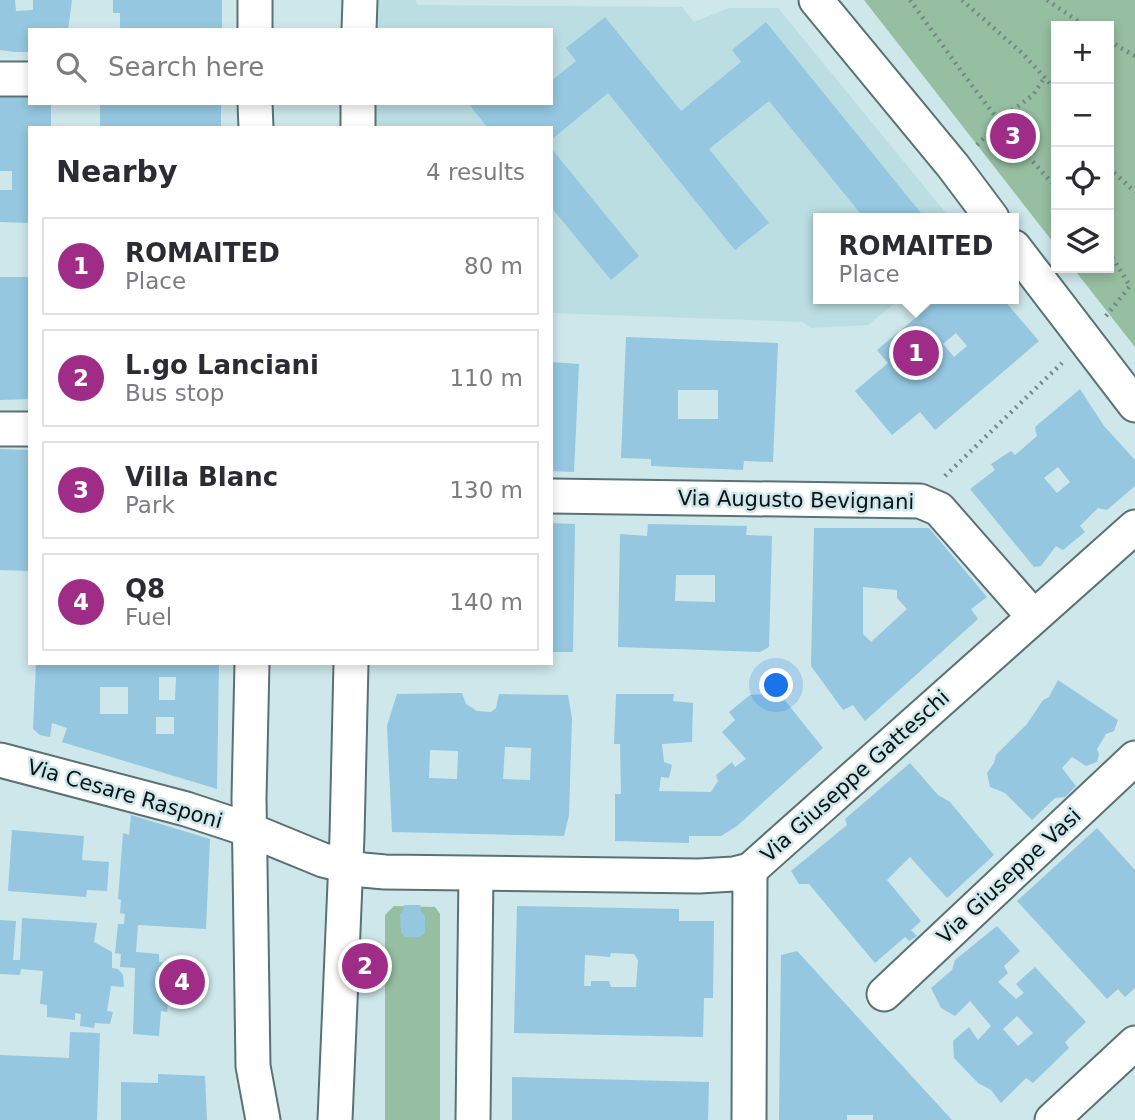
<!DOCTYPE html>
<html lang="en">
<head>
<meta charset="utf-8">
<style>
  body { margin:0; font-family:"DejaVu Sans",sans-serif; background:#f7f7f7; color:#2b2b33 }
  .controls { position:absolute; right:21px; top:21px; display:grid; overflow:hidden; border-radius:0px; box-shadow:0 4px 10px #0003 }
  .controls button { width:63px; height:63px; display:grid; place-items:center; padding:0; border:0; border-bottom:2px solid #e1e1e2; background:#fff; color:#2b2b33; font:35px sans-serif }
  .you { position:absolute; left:777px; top:686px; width:24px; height:24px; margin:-18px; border:5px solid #fff; border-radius:50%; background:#1a73e8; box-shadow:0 0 0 10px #1a73e833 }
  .badge { display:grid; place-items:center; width:46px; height:46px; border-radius:50%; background:#9f2c87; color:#fff; font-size:23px; font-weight:700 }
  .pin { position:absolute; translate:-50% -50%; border:4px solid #fff; box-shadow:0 2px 7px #0006 }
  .popup { position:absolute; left:813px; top:213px; width:206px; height:91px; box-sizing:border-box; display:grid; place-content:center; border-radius:0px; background:#fff; filter:drop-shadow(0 2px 5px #0005); font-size:23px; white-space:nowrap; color:#7c7c81 }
  .popup b { font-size:26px; color:#2b2b33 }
  .popup::after { content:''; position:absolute; left:50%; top:100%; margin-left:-14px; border:14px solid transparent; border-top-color:#fff }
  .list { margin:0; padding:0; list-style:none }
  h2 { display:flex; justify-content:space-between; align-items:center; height:91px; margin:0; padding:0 28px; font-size:30px }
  h2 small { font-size:23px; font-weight:400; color:#7c7c81 }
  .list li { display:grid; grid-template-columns:46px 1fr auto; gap:21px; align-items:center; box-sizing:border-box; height:98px; margin:0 14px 14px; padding:0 14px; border:2px solid #e1e1e2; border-radius:0px }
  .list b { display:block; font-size:26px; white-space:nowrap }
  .list p { margin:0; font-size:23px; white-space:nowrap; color:#7c7c81 }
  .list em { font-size:23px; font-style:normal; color:#7c7c81 }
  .icon { flex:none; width:38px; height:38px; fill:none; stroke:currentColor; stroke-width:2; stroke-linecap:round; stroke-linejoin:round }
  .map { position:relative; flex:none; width:1135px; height:1120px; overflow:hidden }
  .search { position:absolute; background:#fff; box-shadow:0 4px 10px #0003; left:28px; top:28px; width:525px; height:77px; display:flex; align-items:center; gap:18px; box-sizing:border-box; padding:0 24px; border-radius:0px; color:#7c7c81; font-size:26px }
  .panel { position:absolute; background:#fff; box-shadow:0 4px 10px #0003; left:28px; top:126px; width:525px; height:539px; border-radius:0px }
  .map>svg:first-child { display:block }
  .built { fill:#badee2 }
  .green { fill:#96bea0 }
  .building { fill:#95c7e1; fill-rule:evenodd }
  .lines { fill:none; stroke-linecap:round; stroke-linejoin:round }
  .minor-casing { stroke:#5a7274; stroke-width:37 }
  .path { stroke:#758789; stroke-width:4.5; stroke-dasharray:2 5; stroke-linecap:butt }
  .minor { stroke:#fff; stroke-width:33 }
  .labels { text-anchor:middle; stroke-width:5; stroke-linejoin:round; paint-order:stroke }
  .street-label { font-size:21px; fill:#0a1415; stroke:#cde7ea }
</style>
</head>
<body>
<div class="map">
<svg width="1135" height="1120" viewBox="0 0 1135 1120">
  <rect width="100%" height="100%" fill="#cde7ea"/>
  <polygon class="built" points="377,0 415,0 418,5 682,7 694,22 729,8 778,8 950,218 818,218 818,299 900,299 868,325 810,328 803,322 551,313 551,128 376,128 376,103 551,103 551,30 376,30"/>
  <g class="green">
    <polygon points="864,0 1135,0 1135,347 1073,268 1109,268 1109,26 1056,26 1056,246"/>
    <polygon points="394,906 435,907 440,914 440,1120 385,1120 385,915"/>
  </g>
  <g class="building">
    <polygon points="0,0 15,0 16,11 33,10 33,0 72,0 68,30 30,30 30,52 14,52 0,50"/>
    <polygon points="113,0 222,0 222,30 120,30 120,13 113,13"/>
    <polygon points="605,17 681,111 741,62 732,50 766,22 925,218 864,218 769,101 709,149 769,223 735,250 608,93 551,140 551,128 488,128 468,103 551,103 551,81 576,61 566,48"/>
    <polygon points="0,97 30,97 30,103 51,103 51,128 30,128 30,223 0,222 0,190 12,190 12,171 0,171"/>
    <rect x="100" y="103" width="121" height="25"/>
    <polygon points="551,148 639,256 611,280 551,207"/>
    <polygon points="0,277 30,277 30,399 0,400"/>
    <path d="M938 299H1003L1039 341 935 430 920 412 892 435 855 391 888 363 877 350ZM956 333 967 346 954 357 943 344Z"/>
    <path d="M626 337 778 343 773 462 744 461 743 470 651 466V459L621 458ZM678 390H718V419H678Z"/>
    <polygon points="551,362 579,364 574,472 551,471"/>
    <path d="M1080 389 1104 426 1135 460V486L1107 510 1098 508 1080 526 1085 532 1063 550 1056 546 1041 566 1034 567 970 489 995 470 991 464 1011 451 1015 455 1037 436 1035 427ZM1058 467 1070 482 1057 493 1044 478Z"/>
    <polygon points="0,449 30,450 30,571 0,570"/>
    <polygon points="551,523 575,524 573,652 551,652"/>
    <path d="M648 524 747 526 746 535 772 536 769 647 760 652 618 647 620 534 647 536ZM676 575H715V602L675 601Z"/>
    <path d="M814 528H929L987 597 971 609 978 619 865 721 853 705 843 710 811 666ZM863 587 897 590V598L907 609 871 642 863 634Z"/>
    <path d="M36 663H219L217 789 62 742 67 728 52 723 50 737 40 735 33 729ZM159 677H176L175 700H159ZM100 687H128V714H100ZM156 717H174V734H156Z"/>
    <polygon points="1058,680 1118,720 1114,731 1106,734 1097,749 1099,754 1097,762 1086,766 1072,757 1062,768 1076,786 1065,797 1055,798 1032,820 1005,793 990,787 987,773 994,763 996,755 1027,724 1043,700 1049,697"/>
    <path d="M462 693 466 704 477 711 491 712 496 708 499 694 568 695 572 718 569 815 564 836 392 832 387 726 397 694ZM505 747 531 748 530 780 503 779ZM430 750 458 751 457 779 429 778Z"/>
    <polygon points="779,693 823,748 737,826 721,836 689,836 689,843 615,841 615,794 621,794 620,744 614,744 616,694 674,694 673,701 693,703 692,742 662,744 664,762 672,765 669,778 661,777 659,791 711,792 718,781 716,775 732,762 735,767 746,759 722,732 735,720 729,712 750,695"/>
    <polygon points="910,763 938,795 950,802 994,855 947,898 910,857 887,880 921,921 911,930 917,936 909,941 905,937 875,963 809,884 799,884 791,871 847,825 845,819"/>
    <polygon points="131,815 210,839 206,929 138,925 136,952 159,954 159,962 201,965 199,996 169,993 167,1012 161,1011 159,1036 133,1034 135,968 120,967 121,954 115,953 118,924 124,924 125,914 120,913 121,900 118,899 123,833 129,835"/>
    <polygon points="1097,828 1135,870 1135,988 1125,997 1118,989 1107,999 1017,901"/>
    <polygon points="12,830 84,836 82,860 109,862 107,891 87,890 86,897 8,891"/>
    <polygon points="404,905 420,905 421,912 425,916 425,933 419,937 405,937 401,933 400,914 403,911"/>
    <path d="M517 906 679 909V921H714L713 998H704L703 1037 514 1033ZM611 953 634 954 638 960 636 987H611L609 981H591V986H584L585 955 610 957Z"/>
    <polygon points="22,918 97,923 94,942 112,952 112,968 118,969 123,975 124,987 111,986 107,1011 113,1012 110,1024 95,1023 94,1028 80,1026 81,1014 75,1013 75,1020 47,1017 47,1005 40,1004 43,971 21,969 20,975 0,974 0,920 16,921 13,960 20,960"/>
    <path d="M997 926 1020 951 1004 966 1008 973 998 982 1016 999 1024 993 1016 984 1035 967 1086 1022 1065 1042 1069 1048 1033 1083 1026 1078 1001 1103 991 1090 978 1083 954 1058 953 1041 969 1027 978 1040 991 1026 970 1001 955 1016 941 1008 931 988 952 970 955 960ZM1017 1016 1033 1033 1018 1046 1003 1029Z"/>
    <polygon points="797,951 952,1120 873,1120 873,1115 847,1115 847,1120 779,1120 781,955"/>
    <polygon points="70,1032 100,1033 97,1120 0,1120 0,1055 69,1058"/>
    <polygon points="158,1074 205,1076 207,1120 121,1120 121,1082 158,1083"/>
    <polygon points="512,1077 709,1082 708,1120 512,1120"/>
  </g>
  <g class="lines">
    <g class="minor-casing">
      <g id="minor">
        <polyline points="816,0 953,166 992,218"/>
        <polyline points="255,30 255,0"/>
        <polyline points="359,30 360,0"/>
        <polyline points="0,79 30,79"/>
        <polyline points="255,103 256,128"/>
        <polyline points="358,128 358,103"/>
        <polyline points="1014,247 1135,405"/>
        <polyline points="0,429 30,429"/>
        <polyline points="551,496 920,501 939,509 1033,616"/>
        <polyline points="252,663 249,798 253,1066 263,1120"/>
        <polyline points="0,760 186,809 250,830 323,860 363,870 385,872 699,876 734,874 750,870 1135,527"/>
        <polyline points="884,994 1135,758"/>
        <polyline points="335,1120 347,836 351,663"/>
        <polyline points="473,1120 476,874"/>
        <polyline points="749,1120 750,870"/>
        <polyline points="1052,1120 1135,1043"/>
      </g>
    </g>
    <g class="path">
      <path d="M910 0C956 64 1002 130 1056 187"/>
      <polyline points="962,0 1023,54 1056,90"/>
      <polyline points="1047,0 1085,26"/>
      <polyline points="1109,41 1135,56"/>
      <polyline points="977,145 1014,109 1033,95 1045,77"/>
      <polyline points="1109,168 1135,192"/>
      <polyline points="1106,316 1130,286 1109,252"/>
      <polyline points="945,476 1062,363"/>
    </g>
    <use href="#minor" class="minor"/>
  </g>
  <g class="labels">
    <g class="street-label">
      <text transform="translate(796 500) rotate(1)" y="7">Via Augusto Bevignani</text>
      <text transform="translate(855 776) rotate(-42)" y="7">Via Giuseppe Gatteschi</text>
      <text transform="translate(125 794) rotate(16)" y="7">Via Cesare Rasponi</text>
      <text transform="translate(1009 876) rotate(-43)" y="7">Via Giuseppe Vasi</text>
    </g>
  </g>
</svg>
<div class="controls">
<button>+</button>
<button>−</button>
<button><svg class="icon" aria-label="locate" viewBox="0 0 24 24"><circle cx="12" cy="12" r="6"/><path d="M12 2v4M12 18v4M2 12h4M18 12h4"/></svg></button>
<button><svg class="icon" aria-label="layers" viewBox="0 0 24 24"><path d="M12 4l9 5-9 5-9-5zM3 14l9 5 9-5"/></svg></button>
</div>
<div class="you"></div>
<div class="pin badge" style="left:916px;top:353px">1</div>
<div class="popup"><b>ROMAITED</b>Place</div>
<div class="pin badge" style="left:365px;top:966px">2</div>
<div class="pin badge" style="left:1013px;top:136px">3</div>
<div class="pin badge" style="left:182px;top:982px">4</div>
<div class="search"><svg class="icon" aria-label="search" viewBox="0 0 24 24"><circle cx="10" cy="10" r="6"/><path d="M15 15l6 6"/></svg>Search here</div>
<section class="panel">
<h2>Nearby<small>4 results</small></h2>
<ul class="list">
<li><span class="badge">1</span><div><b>ROMAITED</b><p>Place</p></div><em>80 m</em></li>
<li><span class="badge">2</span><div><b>L.go Lanciani</b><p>Bus stop</p></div><em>110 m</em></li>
<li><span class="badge">3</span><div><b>Villa Blanc</b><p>Park</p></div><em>130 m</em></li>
<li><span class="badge">4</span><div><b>Q8</b><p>Fuel</p></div><em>140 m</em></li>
</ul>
</section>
</div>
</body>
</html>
